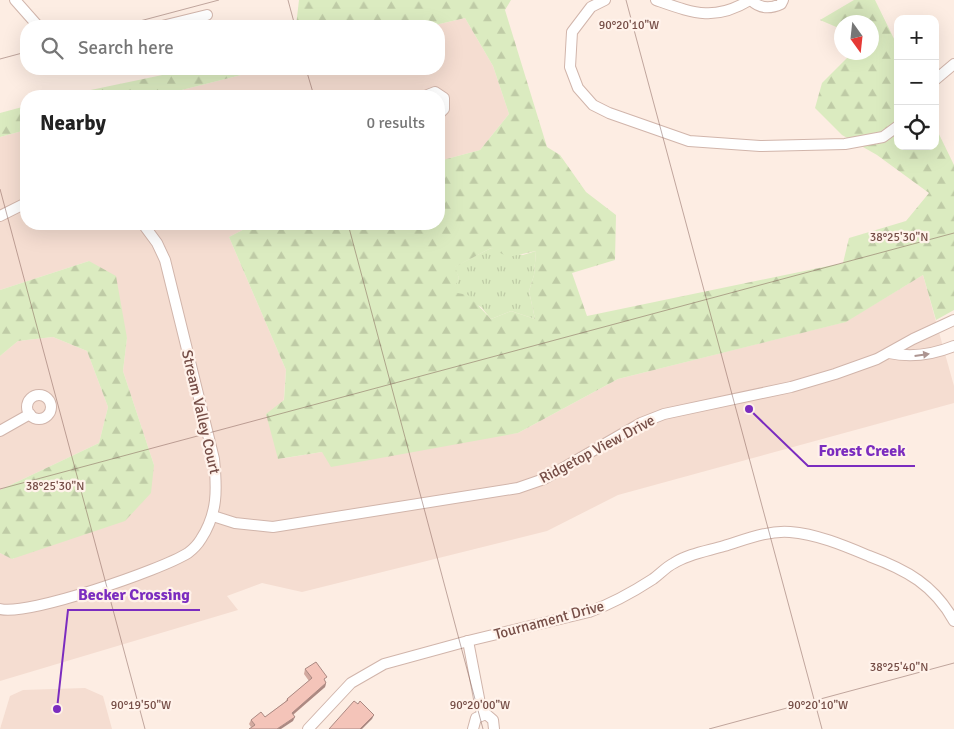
<!DOCTYPE html>
<html lang="en">
<head>
<meta charset="utf-8">
<style>
  body { margin:0; font-family:Signika,sans-serif; background:#f6f6f6; color:#222 }
  .controls { position:absolute; right:15px; top:15px; display:grid; overflow:hidden; border-radius:10px; box-shadow:0 5px 20px #0002 }
  .controls button { width:45px; height:45px; display:grid; place-items:center; padding:0; border:0; border-bottom:1px solid #e0e0e0; background:#fff; color:#222; font:25px sans-serif }
  .compass { position:absolute; left:834px; top:15px; width:45px; height:45px; border-radius:50%; background:#fff; box-shadow:0 5px 20px #0002; rotate:165deg }
  .list { margin:0; padding:0; list-style:none }
  h2 { display:flex; justify-content:space-between; align-items:center; height:65px; margin:0; padding:0 20px; font-size:21px }
  h2 small { font-size:16px; font-weight:400; color:#767676 }
  .icon { flex:none; width:28px; height:28px; fill:none; stroke:currentColor; stroke-width:2; stroke-linecap:round; stroke-linejoin:round }
  .map { position:relative; flex:none; width:954px; height:729px; overflow:hidden }
  .search { position:absolute; background:#fff; box-shadow:0 5px 20px #0002; left:20px; top:20px; width:425px; height:55px; display:flex; align-items:center; gap:12px; box-sizing:border-box; padding:0 18px; border-radius:20px; color:#767676; font-size:19px }
  .panel { position:absolute; background:#fff; box-shadow:0 5px 20px #0002; left:20px; top:90px; width:425px; height:140px; border-radius:20px }
  .map>svg:first-child { display:block }
  .residential { fill:#f5ddd1 }
  .grass { fill:url(#grass-tufts) }
  .forest { fill:url(#forest-firs); fill-rule:evenodd }
  .lines { fill:none; stroke-linecap:round; stroke-linejoin:round }
  .minor-casing { stroke:#d1b5ab; stroke-width:12 }
  .minor { stroke:#fff; stroke-width:10 }
  .wall { fill:#d2a99f }
  .shaded-wall { fill:#ab8982 }
  .building { fill:#f4c4b9; stroke:#ab8982 }
  .oneway { fill:#ad9591 }
  .ticks { fill:none; stroke:#764e47; stroke-width:1; stroke-opacity:0.45 }
  .labels { text-anchor:middle; stroke-width:4.5; stroke-linejoin:round; paint-order:stroke }
  .street-label { font-size:15px; fill:#764e47; stroke:#fff2ea }
  .ticks-label { font-size:12px; text-anchor:middle; fill:#764e47; stroke:#fff2ea; stroke-width:4.5; stroke-linejoin:round; paint-order:stroke }
  .leader { fill:none; stroke:#7b2cbf; stroke-width:2 }
  .callout-dot { fill:#7b2cbf; stroke:#fff2ea; stroke-width:2 }
  .callout-label { font-size:16px; text-anchor:middle; font-weight:bold; fill:#7b2cbf; stroke:#fff2ea; stroke-width:4.5; stroke-linejoin:round; paint-order:stroke }
</style>
</head>
<body>
<div class="map">
<svg width="954" height="729" viewBox="0 0 954 729">
  <defs>
    <pattern id="grass-tufts" width="24" height="20" patternUnits="userSpaceOnUse" patternTransform="scale(1.25)"><rect width="24" height="20" fill="#dbebc0"/><path d="M3 7l-1-3M5 7V3M7 7l1-3M15 17l-1-3M17 17v-4M19 17l1-3" fill="none" stroke="#bfcba6"/></pattern>
    <pattern id="forest-firs" width="22" height="20" patternUnits="userSpaceOnUse" patternTransform="scale(1.25)"><rect width="22" height="20" fill="#dbebc0"/><path d="M5 1l3.5 6h-7zM16 11l3.5 6h-7z" fill="#bfcba6"/></pattern>
  </defs>
  <rect width="100%" height="100%" fill="#fdede3"/>
  <g class="residential">
    <polygon points="465,18 493,66 509,114 480,150 439,161 439,96 158,96 265,69 439,69 439,26 431,26"/>
    <polygon points="26,130 26,224 254,224 229,237 286,370 279,459 322,452 518,433 618,379 845,322 923,275 954,386 954,403 618,495 547,531 302,592 262,583 227,596 238,610 0,681 0,553 13,559 154,465 123,371 127,338 89,261 0,290 0,137"/>
    <polygon points="53,337 87,351 108,407 99,443 0,490 0,356 18,341"/>
    <polygon points="85,688 103,696 112,729 0,729 10,696 23,690"/>
  </g>
  <polygon class="grass" points="491,248 523,255 536,251 534,275 529,291 535,319 511,311 491,319 481,307 451,292 459,278 454,267"/>
  <g class="forest">
    <path d="M299 0H511L505 10 547 147 560 155 586 192 616 215 615 260 572 273 587 316 843 263 849 238 906 221 929 193 877 155 842 135 815 108 822 83 847 58V53L872 52V22H842L841 29 820 20 854 0H875L898 47V146H935V126L954 165V310L936 320 923 275 846 322 618 379 518 433 331 467 322 452 278 459 266 414 284 400 286 370 229 237 254 224H439V161L480 150 509 114 493 66 465 18 431 26H296ZM491 248 508 257 536 251 534 275 529 291 535 319 511 311 491 319 468 295 452 292 459 278 455 267Z"/>
    <polygon points="191,69 265,69 158,96 62,96"/>
    <polygon points="26,106 26,130 0,137 0,113"/>
    <polygon points="89,261 116,276 127,338 123,371 154,465 151,493 125,521 12,559 0,553 0,490 99,443 108,407 87,351 53,337 18,341 0,356 0,290"/>
  </g>
  <g class="lines">
    <g class="minor-casing">
      <g id="minor">
        <polyline points="15,0 38,26"/>
        <polyline points="605,0 591,7 572,32 570,67 578,88 593,105 609,113 689,141 760,146 845,144 883,137 898,126"/>
        <path d="M656 0C693 13 714 22 750 0"/>
        <path d="M751 0C760 9 770 9 781 4L783 0"/>
        <polyline points="162,26 207,15"/>
        <polyline points="935,80 954,64"/>
        <polyline points="425,96 435,92 444,98 444,109 439,114"/>
        <polyline points="0,216 26,203"/>
        <path d="M889 353C912 358 932 355 954 346"/>
        <circle cx="39" cy="407" r="12"/>
        <polyline points="0,431 30,414"/>
        <polyline points="213,516 235,523 273,527 518,488 544,479 641,423 664,414 791,387 835,374 877,359 913,339 954,320"/>
        <path d="M0 609C28 616 161 570 188 553 192 550 198 544 201 539 218 513 217 489 214 459L165 260 157 243 143 224"/>
        <polyline points="468,641 482,714"/>
        <path d="M308 729 351 683 384 664 468 641 589 612C611 604 633 592 653 579 660 574 666 567 674 563 688 554 707 551 724 546 744 540 768 530 790 532 817 534 845 546 869 556 907 570 934 585 954 621"/>
        <polyline points="473,729 476,718 486,714 493,720 494,729"/>
      </g>
    </g>
    <use href="#minor" class="minor"/>
  </g>
  <polygon class="wall" points="305,669 325,681 326,683 325,687 293,715 293,721 251,727 249,724 251,720 265,717 285,702 287,699 309,681 304,674"/>
  <g class="shaded-wall">
    <polygon points="326,683 325,687 290,717 292,713"/>
    <polygon points="374,715 372,719 362,729 360,729"/>
    <polygon points="295,717 293,721 281,729 277,729"/>
  </g>
  <g class="building">
    <polygon points="316,662 327,677 324,679 326,683 292,713 295,717 277,729 249,729 255,725 251,720 261,712 265,717 288,700 287,699 312,678 305,669"/>
    <polygon points="354,701 358,704 360,701 374,715 360,729 329,729"/>
  </g>
  <defs><path id="oneway-solid" d="M-6-.8H1V-3.2L6.5 0L1 3.2V.8H-6Z" transform="scale(1.25)"/></defs>
  <use class="oneway" href="#oneway-solid" transform="translate(922 355) rotate(-8)"/>
  <path class="ticks" d="M288 0 295 26M626 0 822 729M121 26 219 0M0 59 26 52M306 69 314 96M0 189 145 729M348 224 483 729M0 489 954 233M709 729 954 663"/>
  <g class="labels">
    <g class="street-label">
      <text transform="translate(201 412) rotate(77)" y="5">Stream Valley Court</text>
      <text transform="translate(597 449) rotate(-28)" y="5">Ridgetop View Drive</text>
      <text transform="translate(549 620) rotate(-15)" y="5">Tournament Drive</text>
    </g>
  </g>
  <g class="ticks-label">
    <text x="629" y="29">90°20'10"W</text>
    <text x="899" y="241">38°25'30"N</text>
    <text x="55" y="490">38°25'30"N</text>
    <text x="899" y="671">38°25'40"N</text>
    <text x="141" y="709">90°19'50"W</text>
    <text x="480" y="709">90°20'00"W</text>
    <text x="818" y="709">90°20'10"W</text>
  </g>
  <path class="leader" d="M749 409L808 466H915M57 709L68 610H200"/>
  <g class="callout-dot">
    <circle cx="749" cy="409" r="5"/>
    <circle cx="57" cy="709" r="5"/>
  </g>
  <g class="callout-label">
    <text x="862" y="456">Forest Creek</text>
    <text x="134" y="600">Becker Crossing</text>
  </g>
</svg>
<div class="controls">
<button>+</button>
<button>−</button>
<button><svg class="icon" aria-label="locate" viewBox="0 0 24 24"><circle cx="12" cy="12" r="6"/><path d="M12 2v4M12 18v4M2 12h4M18 12h4"/></svg></button>
</div>
<svg class="compass" viewBox="-18 -18 36 36"><path d="M0-13l5 13h-10z" fill="#e53935"/><path d="M0 13l5-13h-10z" fill="#767676"/></svg>
<div class="search"><svg class="icon" aria-label="search" viewBox="0 0 24 24"><circle cx="10" cy="10" r="6"/><path d="M15 15l6 6"/></svg>Search here</div>
<section class="panel">
<h2>Nearby<small>0 results</small></h2>
<ul class="list">
</ul>
</section>
</div>
</body>
</html>
